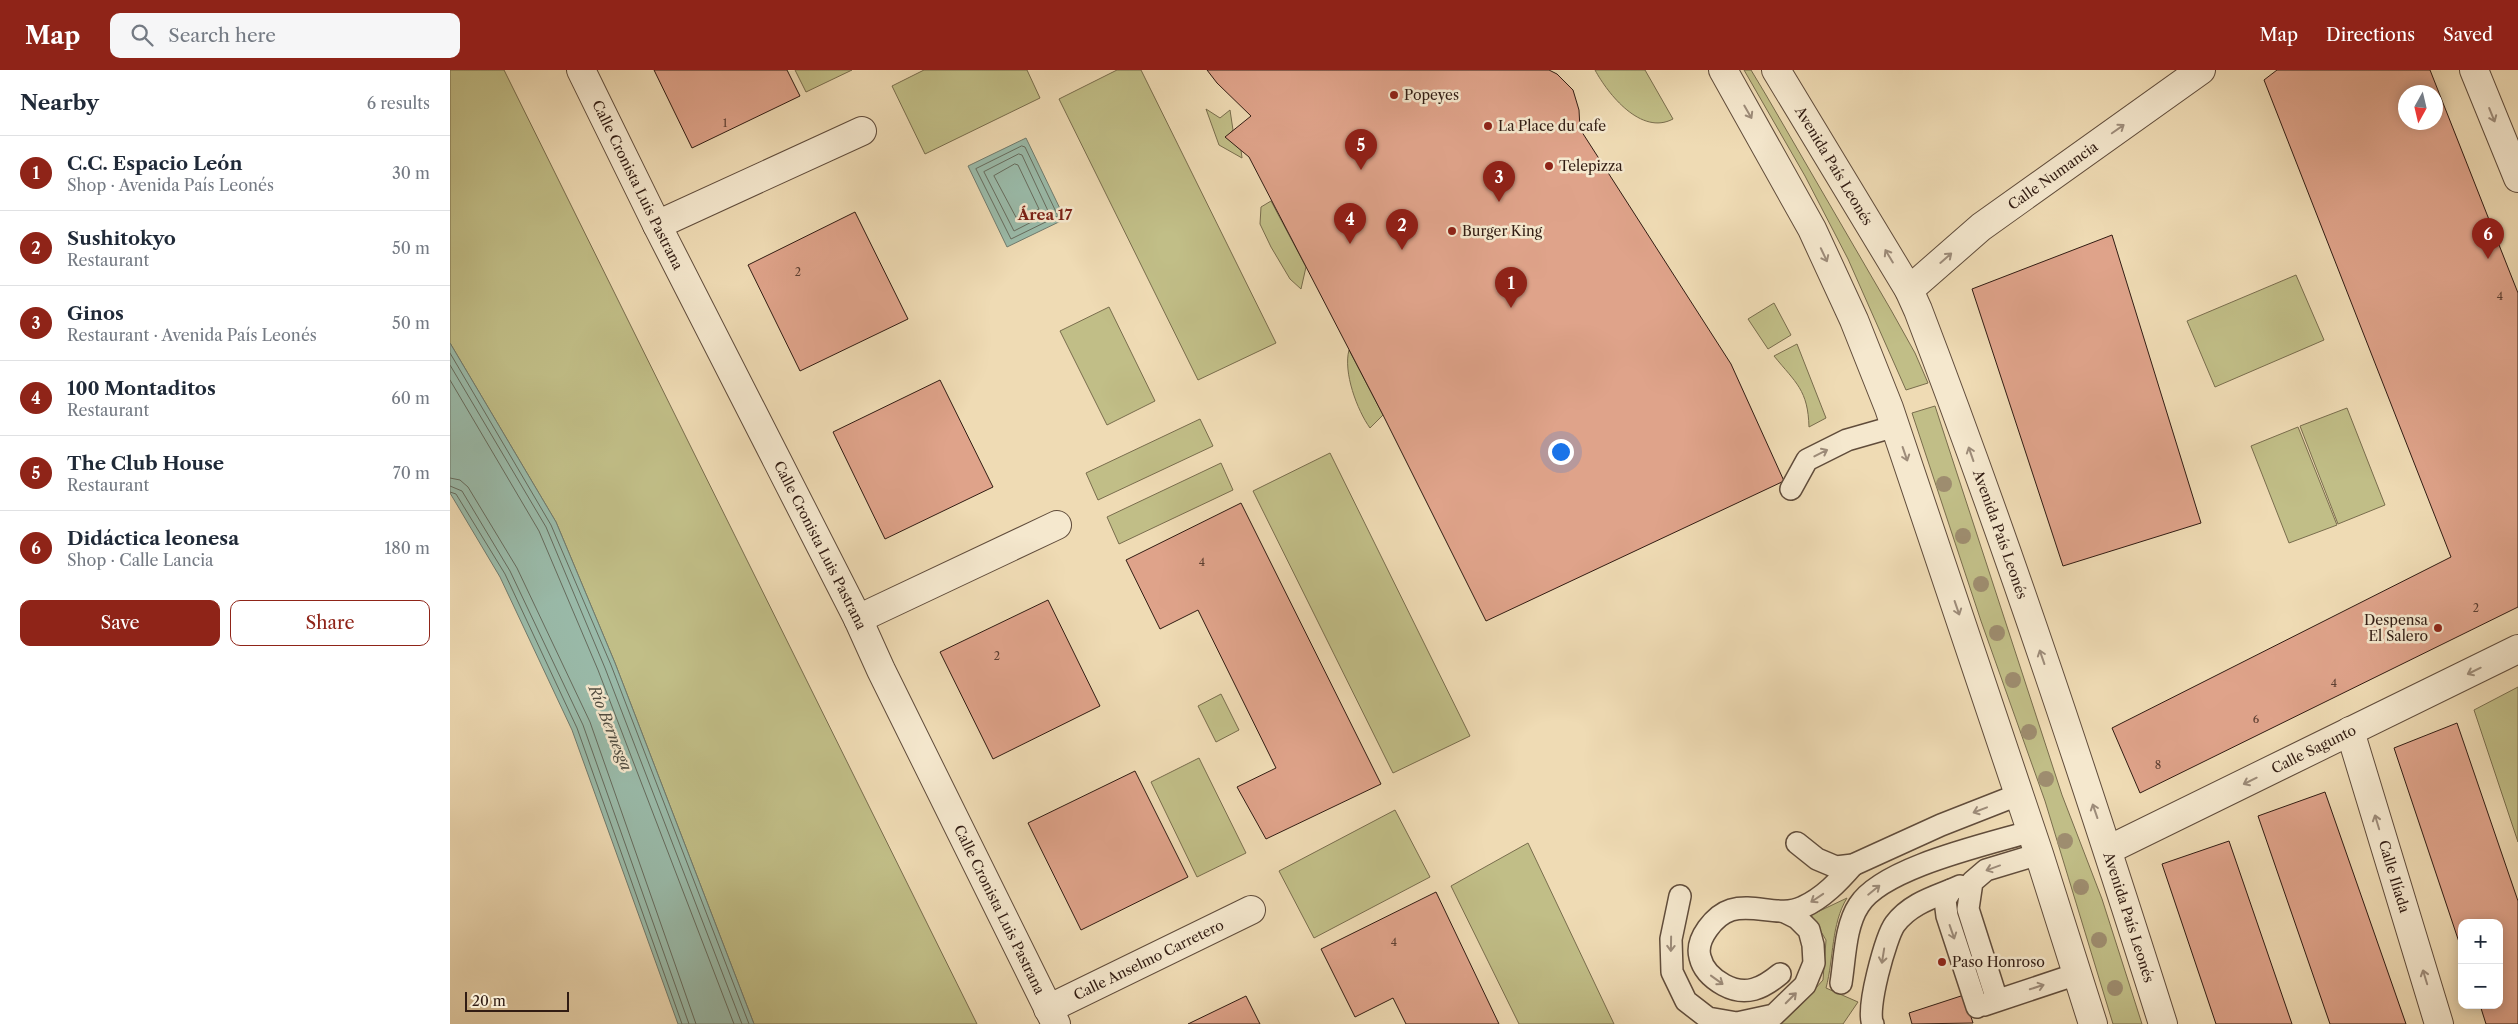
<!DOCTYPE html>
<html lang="en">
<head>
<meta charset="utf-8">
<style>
  body { margin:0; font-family:"Libre Caslon Text",serif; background:#f6f6f7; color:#1f2937 }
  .controls { position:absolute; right:15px; bottom:15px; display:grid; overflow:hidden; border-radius:10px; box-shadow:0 2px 12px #0003 }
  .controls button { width:45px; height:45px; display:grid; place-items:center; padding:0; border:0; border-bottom:1px solid #e0e1e3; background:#fff; color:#1f2937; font:25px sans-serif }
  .compass { position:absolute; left:1948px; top:15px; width:45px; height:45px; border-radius:50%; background:#fff; box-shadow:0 2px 12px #0003; rotate:188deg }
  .scale { position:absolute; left:15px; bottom:12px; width:104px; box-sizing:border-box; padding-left:5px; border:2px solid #311c13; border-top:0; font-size:14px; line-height:18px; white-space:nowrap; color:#311c13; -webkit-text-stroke:4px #f5e8ce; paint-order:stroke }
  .you { position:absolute; left:1110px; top:381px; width:18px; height:18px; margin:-12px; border:4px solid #fff; border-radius:50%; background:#1a73e8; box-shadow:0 0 0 8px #1a73e833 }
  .badge { display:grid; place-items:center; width:32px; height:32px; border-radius:50%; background:#8f2418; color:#fff; font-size:16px; font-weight:700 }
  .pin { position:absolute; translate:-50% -41px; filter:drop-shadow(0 1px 2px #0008) }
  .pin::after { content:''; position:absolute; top:26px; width:18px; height:15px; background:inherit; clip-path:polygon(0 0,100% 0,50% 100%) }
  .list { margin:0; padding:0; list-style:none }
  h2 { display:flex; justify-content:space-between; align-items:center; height:65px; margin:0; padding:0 20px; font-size:21px }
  h2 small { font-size:16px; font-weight:400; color:#747a83 }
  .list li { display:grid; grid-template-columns:32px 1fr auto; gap:15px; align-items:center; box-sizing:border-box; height:75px; padding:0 20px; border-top:1px solid #e0e1e3 }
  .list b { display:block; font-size:19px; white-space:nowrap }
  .list p { margin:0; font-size:16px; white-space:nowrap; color:#747a83 }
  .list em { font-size:16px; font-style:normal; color:#747a83 }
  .actions { display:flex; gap:10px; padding:15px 20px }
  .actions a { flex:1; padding:11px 0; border:1px solid #8f2418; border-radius:10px; text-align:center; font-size:18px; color:#8f2418 }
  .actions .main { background:#8f2418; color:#fff }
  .icon { flex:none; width:28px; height:28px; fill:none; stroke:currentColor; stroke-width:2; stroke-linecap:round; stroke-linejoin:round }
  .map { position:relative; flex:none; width:2068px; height:954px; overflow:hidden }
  header { display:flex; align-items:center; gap:30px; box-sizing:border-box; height:70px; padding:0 25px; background:#8f2418; color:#fff }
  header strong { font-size:24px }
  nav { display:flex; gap:28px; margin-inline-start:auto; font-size:18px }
  .search { width:350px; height:45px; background:#f6f6f7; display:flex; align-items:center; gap:12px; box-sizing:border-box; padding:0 18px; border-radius:10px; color:#747a83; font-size:19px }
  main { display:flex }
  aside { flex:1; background:#fff }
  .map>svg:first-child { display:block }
  .green { fill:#c1be87; stroke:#796d4d }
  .water { fill:#9abbaa; stroke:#707b6e }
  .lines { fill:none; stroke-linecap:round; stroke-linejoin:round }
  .shore { stroke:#666c5e; stroke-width:1 }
  .building { fill:#dfa38a; stroke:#311c13; fill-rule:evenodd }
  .service-casing { stroke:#604c3b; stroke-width:24 }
  .minor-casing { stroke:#604c3b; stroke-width:30 }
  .service { stroke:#f5e8ce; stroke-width:21 }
  .minor { stroke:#f5e8ce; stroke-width:28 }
  .tree { fill:#9e8d6f }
  .oneway { stroke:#9d8c7a }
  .poi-dot { fill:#8f2418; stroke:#f5e8ce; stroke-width:2 }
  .labels { text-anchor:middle; stroke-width:5; stroke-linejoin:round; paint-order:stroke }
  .number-label { font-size:11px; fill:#5c3e31 }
  .poi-label { font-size:14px; fill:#311c13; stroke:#f5e8ce; text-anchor:start }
  .street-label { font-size:14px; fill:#311c13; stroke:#f5e8ce }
  .neighbourhood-label { font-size:15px; font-weight:bold; fill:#7a1f14; stroke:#f5e8ce }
  .water-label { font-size:15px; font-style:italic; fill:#504c40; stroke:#f5e8ce }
</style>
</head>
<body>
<header>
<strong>Map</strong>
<div class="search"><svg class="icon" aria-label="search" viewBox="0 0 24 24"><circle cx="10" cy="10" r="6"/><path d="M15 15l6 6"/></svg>Search here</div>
<nav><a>Map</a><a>Directions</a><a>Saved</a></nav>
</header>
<main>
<aside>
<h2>Nearby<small>6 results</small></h2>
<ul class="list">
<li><span class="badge">1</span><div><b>C.C. Espacio León</b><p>Shop · Avenida País Leonés</p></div><em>30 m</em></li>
<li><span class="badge">2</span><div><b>Sushitokyo</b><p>Restaurant</p></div><em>50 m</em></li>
<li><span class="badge">3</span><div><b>Ginos</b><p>Restaurant · Avenida País Leonés</p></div><em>50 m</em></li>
<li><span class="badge">4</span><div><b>100 Montaditos</b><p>Restaurant</p></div><em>60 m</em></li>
<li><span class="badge">5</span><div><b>The Club House</b><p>Restaurant</p></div><em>70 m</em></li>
<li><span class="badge">6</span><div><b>Didáctica leonesa</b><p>Shop · Calle Lancia</p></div><em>180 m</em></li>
</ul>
<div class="actions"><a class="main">Save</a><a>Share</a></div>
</aside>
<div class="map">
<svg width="2068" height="954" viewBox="0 0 2068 954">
  <rect width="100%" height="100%" fill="#efdbb4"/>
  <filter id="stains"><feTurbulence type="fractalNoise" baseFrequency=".004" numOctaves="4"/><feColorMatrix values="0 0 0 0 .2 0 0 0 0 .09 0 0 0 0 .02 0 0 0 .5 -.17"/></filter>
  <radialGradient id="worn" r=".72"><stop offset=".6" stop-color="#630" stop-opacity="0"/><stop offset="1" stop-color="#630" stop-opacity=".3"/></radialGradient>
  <g class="green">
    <polygon points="0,0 54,0 527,954 304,954 165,593 106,452 0,273"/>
    <polygon points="345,0 402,0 356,22"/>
    <polygon points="474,0 577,0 590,28 475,84 442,16"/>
    <polygon points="667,0 691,0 826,273 748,310 609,29"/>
    <path d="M1145 0H1195L1223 49C1191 66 1158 24 1145 0Z"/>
    <polygon points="1294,0 1301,0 1316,25 1441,240 1465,283 1478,313 1456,320 1398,189 1355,106"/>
    <polygon points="756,39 770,48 780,40 783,60 776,67 791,80 792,88 769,75"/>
    <polygon points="821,131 856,197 851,219 840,209 821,177 810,154 811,137"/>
    <polygon points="1846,205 1874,270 1765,317 1737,251"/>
    <polygon points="1324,233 1341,265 1318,279 1298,249"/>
    <polygon points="659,237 705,331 657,355 610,261"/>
    <path d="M1347 274 1376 348 1359 357C1358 320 1346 313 1324 286Z"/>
    <path d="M899 280 933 345 920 358C907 340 893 302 899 280Z"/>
    <polygon points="1485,336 1612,725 1652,829 1692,954 1663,954 1595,731 1531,551 1462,343"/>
    <polygon points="1897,338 1935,435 1888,454 1850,356"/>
    <polygon points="750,349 763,376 648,430 636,403"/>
    <polygon points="1848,357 1887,455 1839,473 1801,376"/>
    <polygon points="880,383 1020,666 943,703 803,421"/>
    <polygon points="771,393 783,420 669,474 657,447"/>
    <polygon points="2068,617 2068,772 2024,640"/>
    <polygon points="771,624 789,660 766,672 748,636"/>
    <polygon points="749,688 796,783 747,807 701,712"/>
    <polygon points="945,740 980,807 864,868 829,801"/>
    <polygon points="1078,773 1164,954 1069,954 1001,816"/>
    <path d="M1397 828C1381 854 1384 888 1376 918L1408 932 1393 954H1326L1348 938 1373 910 1376 870 1361 845Z"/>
  </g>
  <g class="water">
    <polygon points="576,68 615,149 557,177 518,96"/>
    <polygon points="0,273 106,452 165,593 304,954 228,954 122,660 50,507 0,423"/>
  </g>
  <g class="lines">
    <g class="shore">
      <polygon points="572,76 575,77 608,146 561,169 526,99"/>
      <polygon points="569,84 572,85 599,143 564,161 534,102"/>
      <polygon points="565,94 568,95 589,139 568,151 544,106"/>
      <polyline points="0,283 101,455 161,595 299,954"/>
      <polyline points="0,295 96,457 155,598 292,954"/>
      <polyline points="0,310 89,461 148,600 284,954"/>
      <polyline points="0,408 10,410 18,417 67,498 140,652 246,954"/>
      <polyline points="0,416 12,421 60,501 133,655 239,954"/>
      <polyline points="0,422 6,424 55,504 127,658 232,954"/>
    </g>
  </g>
  <g class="building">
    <polygon points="204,0 337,0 350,26 242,78"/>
    <polygon points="757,0 1099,0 1107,4 1123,20 1129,40 1130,59 1281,294 1334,411 1036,551 933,345 799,87 775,67 801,46 767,13"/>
    <path d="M1827 0H1980L2068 223V537L1690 723 1662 658 2001 487 1814 10ZM1956 22H1986V52H1956Z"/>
    <polygon points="405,142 458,249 350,301 298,195"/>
    <polygon points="1662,165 1751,453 1613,496 1522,219"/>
    <polygon points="490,310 543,417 435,469 383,362"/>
    <polygon points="791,433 931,714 816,769 787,717 826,698 748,540 710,559 676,490"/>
    <polygon points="598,530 650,636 543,689 490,582"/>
    <polygon points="2007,653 2068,831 2068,954 2036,954 2030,935 2049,935 2049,853 2012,853 2012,881 1944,678"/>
    <polygon points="685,701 738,807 631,860 578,753"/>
    <polygon points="1875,722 1956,954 1880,954 1808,746"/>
    <polygon points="1779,771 1842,954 1766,954 1712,794"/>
    <polygon points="986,822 1049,954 956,954 943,928 905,947 871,879"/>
    <polygon points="1514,925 1523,953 1462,954 1459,943"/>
    <polygon points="796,926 810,954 738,954"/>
  </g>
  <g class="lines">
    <g class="service-casing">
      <g id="service">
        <polyline points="1341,419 1357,390 1397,370 1446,356"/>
        <polyline points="1347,773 1367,789 1386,797 1403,795 1491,755 1570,724"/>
        <polyline points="1510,816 1501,820 1495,830 1497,846 1527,937"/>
        <polyline points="1230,826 1221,869 1222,902 1236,931 1258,948 1287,953 1324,945 1355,915 1364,893 1363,875 1359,860 1347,848 1335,842"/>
        <path d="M1330 904C1313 918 1296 927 1274 915 1263 909 1253 900 1250 887 1245 869 1265 845 1281 840 1305 833 1330 848 1353 837 1373 828 1389 811 1403 795"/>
        <path d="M1391 913C1395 888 1395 856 1409 835 1433 797 1539 774 1582 761"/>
        <polyline points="1547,930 1518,839 1522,812 1536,800 1589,784"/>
        <polyline points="1534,935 1627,904"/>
        <path d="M1423 954C1415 942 1436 866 1445 854 1459 835 1481 828 1501 820"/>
      </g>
    </g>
    <g class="minor-casing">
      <g id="minor">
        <path id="s1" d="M131 0 207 155 408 549 431 600 606 954"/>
        <polyline points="1273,0 1362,159 1404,250 1439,338 1589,784 1643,954"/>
        <path id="s2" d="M1326 0 1459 220 1468 240C1558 475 1637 714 1713 954"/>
        <polyline points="2024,0 2068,108"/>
        <polyline points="207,155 412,61"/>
        <path id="s3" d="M1459 220 1531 157 1751 0"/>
        <polyline points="408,549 607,455"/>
        <path id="s4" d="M1900 661 1989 954"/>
        <path id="s5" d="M1658 780 2068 579"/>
        <path id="s6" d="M598 939 801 840"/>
      </g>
    </g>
    <use href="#service" class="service"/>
    <use href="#minor" class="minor"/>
  </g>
  <g class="tree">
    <circle cx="1494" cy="414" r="8"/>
    <circle cx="1513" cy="466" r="8"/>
    <circle cx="1531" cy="514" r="8"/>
    <circle cx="1547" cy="563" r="8"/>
    <circle cx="1563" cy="610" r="8"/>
    <circle cx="1579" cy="662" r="8"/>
    <circle cx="1596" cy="709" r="8"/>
    <circle cx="1615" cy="771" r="8"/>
    <circle cx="1631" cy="817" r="8"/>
    <circle cx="1649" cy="870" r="8"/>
    <circle cx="1665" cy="918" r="8"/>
  </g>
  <defs><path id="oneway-shaft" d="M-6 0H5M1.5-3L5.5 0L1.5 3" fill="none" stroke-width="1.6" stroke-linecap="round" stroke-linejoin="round" transform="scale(1.25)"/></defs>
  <g class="oneway">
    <use href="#oneway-shaft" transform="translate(1298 42) rotate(60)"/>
    <use href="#oneway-shaft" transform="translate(2042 45) rotate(68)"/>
    <use href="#oneway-shaft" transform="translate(1668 59) rotate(-35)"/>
    <use href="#oneway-shaft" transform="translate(1374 185) rotate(65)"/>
    <use href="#oneway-shaft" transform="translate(1439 186) rotate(-121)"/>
    <use href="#oneway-shaft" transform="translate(1496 188) rotate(-41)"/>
    <use href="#oneway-shaft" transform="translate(1371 383) rotate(-27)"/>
    <use href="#oneway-shaft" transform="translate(1455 384) rotate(71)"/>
    <use href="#oneway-shaft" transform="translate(1521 384) rotate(-109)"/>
    <use href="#oneway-shaft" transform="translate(1507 538) rotate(71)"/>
    <use href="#oneway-shaft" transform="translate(1592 587) rotate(-109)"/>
    <use href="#oneway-shaft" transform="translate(2024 601) rotate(154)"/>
    <use href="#oneway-shaft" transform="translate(1800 711) rotate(154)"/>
    <use href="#oneway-shaft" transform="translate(1530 740) rotate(159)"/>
    <use href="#oneway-shaft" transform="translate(1645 741) rotate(-109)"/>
    <use href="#oneway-shaft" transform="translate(1927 752) rotate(-107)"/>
    <use href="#oneway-shaft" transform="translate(1543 798) rotate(160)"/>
    <use href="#oneway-shaft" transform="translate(1424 820) rotate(-39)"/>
    <use href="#oneway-shaft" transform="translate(1367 828) rotate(146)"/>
    <use href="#oneway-shaft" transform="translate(1502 862) rotate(71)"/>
    <use href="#oneway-shaft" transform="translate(1221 874) rotate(91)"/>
    <use href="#oneway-shaft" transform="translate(1433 886) rotate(99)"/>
    <use href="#oneway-shaft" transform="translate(1975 907) rotate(-107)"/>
    <use href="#oneway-shaft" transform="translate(1267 910) rotate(36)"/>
    <use href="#oneway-shaft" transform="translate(1587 917) rotate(-18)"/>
    <use href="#oneway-shaft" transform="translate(1341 928) rotate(-45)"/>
  </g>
  <g class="poi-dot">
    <circle cx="944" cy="25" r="5"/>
    <circle cx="1038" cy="56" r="5"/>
    <circle cx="1099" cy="96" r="5"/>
    <circle cx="1002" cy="161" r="5"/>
    <circle cx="1988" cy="558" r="5"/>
    <circle cx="1492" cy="892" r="5"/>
  </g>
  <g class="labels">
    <g class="number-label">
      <text x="275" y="57">1</text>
      <text x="348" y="206">2</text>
      <text x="2050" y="230">4</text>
      <text x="752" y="496">4</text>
      <text x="2026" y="542">2</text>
      <text x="547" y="590">2</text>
      <text x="1884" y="617">4</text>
      <text x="1806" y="653">6</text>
      <text x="1708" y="699">8</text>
      <text x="944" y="876">4</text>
    </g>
    <g class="poi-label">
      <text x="954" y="30">Popeyes</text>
      <text x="1048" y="61">La Place du cafe</text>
      <text x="1109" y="101">Telepizza</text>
      <text x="1012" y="166">Burger King</text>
      <text x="1978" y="555" text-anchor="end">Despensa<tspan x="1978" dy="16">El Salero</tspan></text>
      <text x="1502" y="897">Paso Honroso</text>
    </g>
    <g class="street-label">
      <text dy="5" stroke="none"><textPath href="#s2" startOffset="112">Avenida País Leonés</textPath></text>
      <text dy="5" stroke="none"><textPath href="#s3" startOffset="184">Calle Numancia</textPath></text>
      <text dy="5" stroke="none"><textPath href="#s1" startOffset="128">Calle Cronista Luis Pastrana</textPath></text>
      <text dy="5" stroke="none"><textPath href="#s2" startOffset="518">Avenida País Leonés</textPath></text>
      <text dy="5" stroke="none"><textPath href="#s1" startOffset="532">Calle Cronista Luis Pastrana</textPath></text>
      <text dy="5" stroke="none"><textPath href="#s5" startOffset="229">Calle Sagunto</textPath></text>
      <text dy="5" stroke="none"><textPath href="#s4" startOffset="152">Calle Ilíada</textPath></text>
      <text dy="5" stroke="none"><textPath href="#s1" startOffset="938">Calle Cronista Luis Pastrana</textPath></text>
      <text dy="5" stroke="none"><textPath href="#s2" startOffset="922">Avenida País Leonés</textPath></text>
      <text dy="5" stroke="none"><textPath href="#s6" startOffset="112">Calle Anselmo Carretero</textPath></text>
    </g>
    <g class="neighbourhood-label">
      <text x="595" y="150">Área 17</text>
    </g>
    <g class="water-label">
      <text transform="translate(160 658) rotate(68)" y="5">Río Bernesga</text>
    </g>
  </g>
  <rect width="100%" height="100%" filter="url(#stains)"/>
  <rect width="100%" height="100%" fill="url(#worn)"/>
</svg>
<div class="controls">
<button>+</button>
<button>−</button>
</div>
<svg class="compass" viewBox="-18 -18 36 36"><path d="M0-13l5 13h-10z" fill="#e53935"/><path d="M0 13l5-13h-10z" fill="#747a83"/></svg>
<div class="scale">20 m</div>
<div class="you"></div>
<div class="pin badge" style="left:1061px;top:238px">1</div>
<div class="pin badge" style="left:952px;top:180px">2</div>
<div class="pin badge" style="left:1049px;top:132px">3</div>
<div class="pin badge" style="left:900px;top:174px">4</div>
<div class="pin badge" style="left:911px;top:100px">5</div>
<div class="pin badge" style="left:2038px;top:189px">6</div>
</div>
</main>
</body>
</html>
